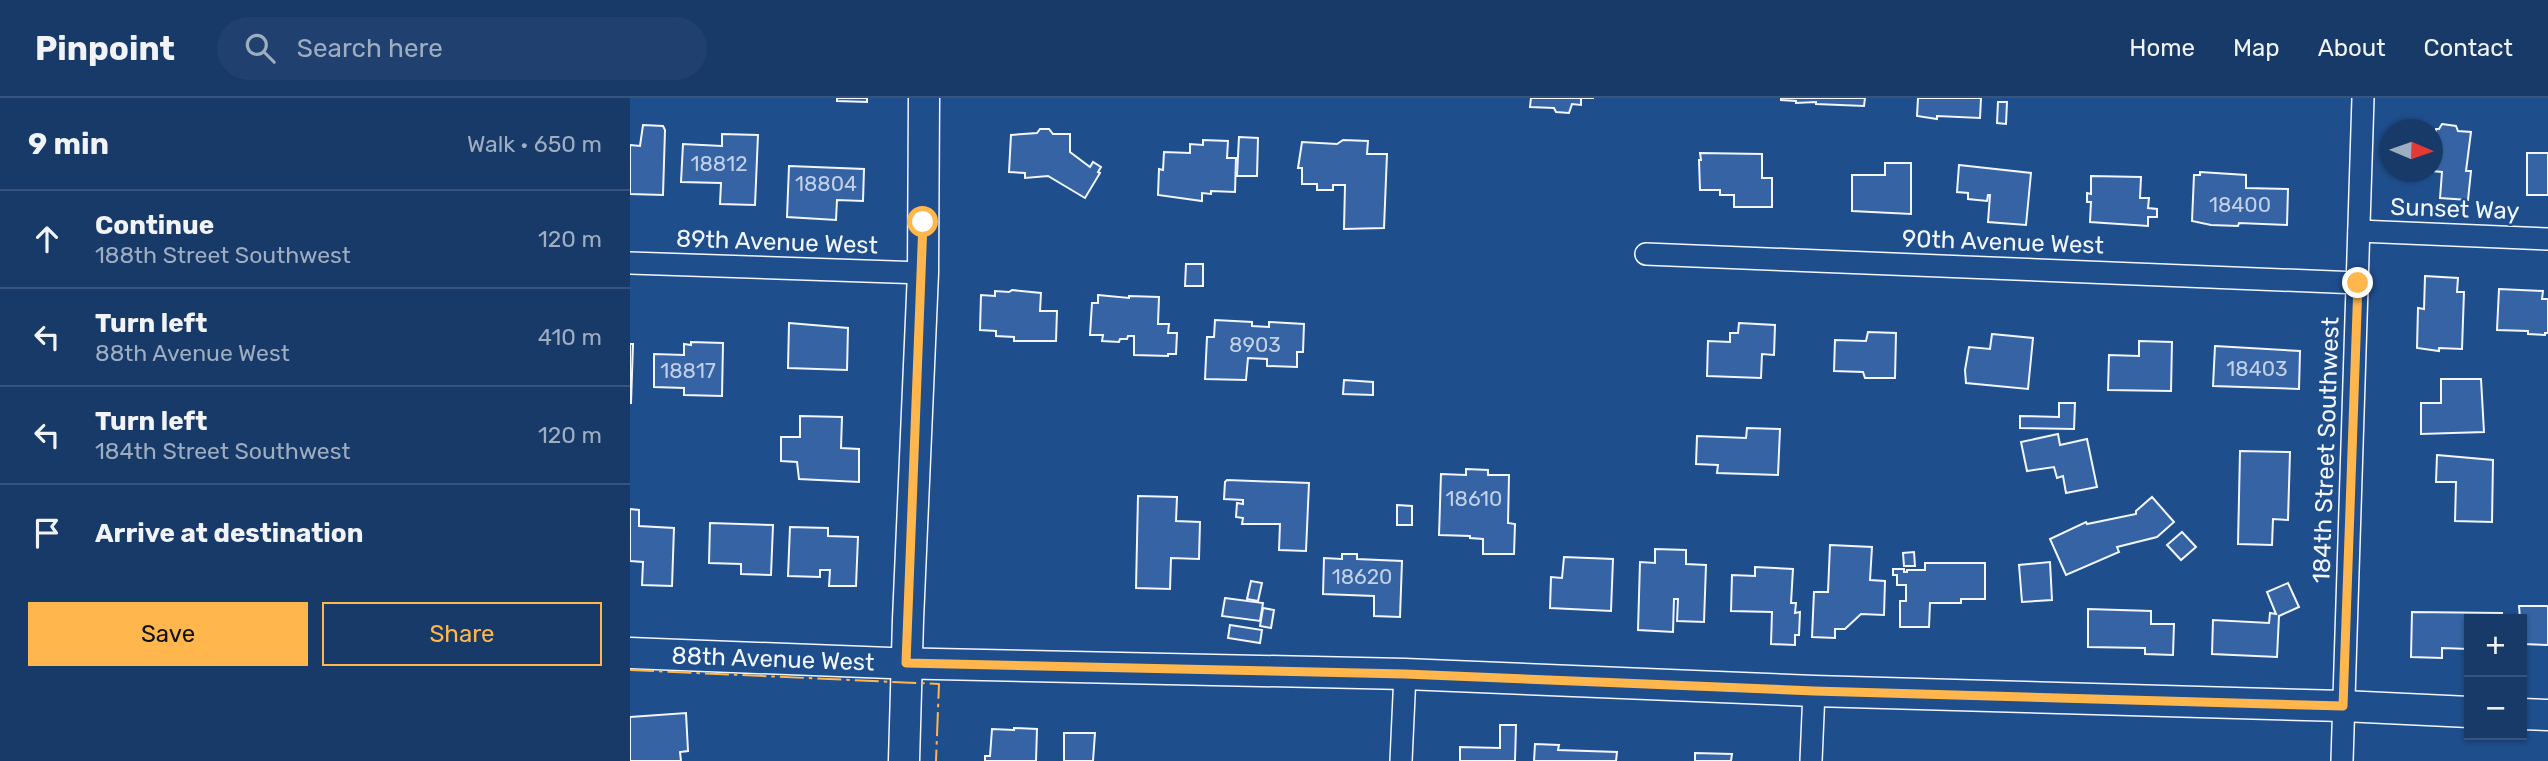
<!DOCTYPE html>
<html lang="en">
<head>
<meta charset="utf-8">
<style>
  body { margin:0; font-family:Rubik,sans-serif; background:#20416f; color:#f1f3f6 }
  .controls { position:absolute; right:21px; bottom:21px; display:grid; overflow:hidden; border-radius:0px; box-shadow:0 2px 5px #0004 }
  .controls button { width:63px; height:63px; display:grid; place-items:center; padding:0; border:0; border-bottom:2px solid #36547d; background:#173a69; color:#f1f3f6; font:35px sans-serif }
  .compass { position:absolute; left:1750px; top:21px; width:63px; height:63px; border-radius:50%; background:#173a69; box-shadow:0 2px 5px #0004; rotate:92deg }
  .stop { position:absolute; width:21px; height:21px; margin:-16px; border:5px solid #ffb74d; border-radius:50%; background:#fff }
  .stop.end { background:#ffb74d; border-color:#fff; box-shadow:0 2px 7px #0008 }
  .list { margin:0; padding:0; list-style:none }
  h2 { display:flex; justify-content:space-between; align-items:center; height:91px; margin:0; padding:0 28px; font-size:30px }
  h2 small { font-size:23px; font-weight:400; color:#9eadc0 }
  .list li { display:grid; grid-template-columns:46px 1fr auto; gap:21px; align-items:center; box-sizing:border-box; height:98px; padding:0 28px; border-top:2px solid #36547d }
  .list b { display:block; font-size:26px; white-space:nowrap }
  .list p { margin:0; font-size:23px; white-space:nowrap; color:#9eadc0 }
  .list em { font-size:23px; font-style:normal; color:#9eadc0 }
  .actions { display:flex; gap:14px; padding:21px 28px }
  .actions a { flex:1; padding:16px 0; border:2px solid #ffb74d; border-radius:0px; text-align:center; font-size:24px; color:#ffb74d }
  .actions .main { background:#ffb74d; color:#111 }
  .icon { flex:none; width:38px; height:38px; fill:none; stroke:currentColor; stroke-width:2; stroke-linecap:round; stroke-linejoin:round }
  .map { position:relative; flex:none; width:1918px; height:663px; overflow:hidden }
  header { display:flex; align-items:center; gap:42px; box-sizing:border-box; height:98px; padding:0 35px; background:#173a69; border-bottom:2px solid #36547d }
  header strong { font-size:33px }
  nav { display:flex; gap:38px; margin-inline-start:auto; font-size:24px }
  .search { width:490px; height:63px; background:#20416f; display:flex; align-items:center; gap:18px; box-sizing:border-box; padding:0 24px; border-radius:38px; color:#9eadc0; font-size:26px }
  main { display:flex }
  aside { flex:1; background:#173a69 }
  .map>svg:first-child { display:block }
  .building { fill:#3563a3; stroke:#f2f6ff; stroke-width:2 }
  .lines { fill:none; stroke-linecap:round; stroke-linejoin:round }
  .street-casing { stroke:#f2f6ff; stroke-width:24 }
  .secondary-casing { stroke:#f2f6ff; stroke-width:33 }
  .street { stroke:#1f4e8c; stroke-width:21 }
  .secondary { stroke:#1f4e8c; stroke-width:30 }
  .power { stroke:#ffb74d; stroke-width:2; stroke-dasharray:24 5 3.5 5; stroke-linecap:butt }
  .route { stroke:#ffb74d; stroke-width:9 }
  .labels { text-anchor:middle; stroke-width:5; stroke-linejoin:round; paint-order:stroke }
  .number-label { font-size:21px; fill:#c3d1e8 }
  .street-label { font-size:24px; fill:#f2f6ff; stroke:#1f4e8c }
</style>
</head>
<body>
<header>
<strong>Pinpoint</strong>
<div class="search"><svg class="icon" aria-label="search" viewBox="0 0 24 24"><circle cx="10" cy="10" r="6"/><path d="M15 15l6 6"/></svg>Search here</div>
<nav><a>Home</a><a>Map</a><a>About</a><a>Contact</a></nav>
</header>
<main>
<aside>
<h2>9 min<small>Walk · 650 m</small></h2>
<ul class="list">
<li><svg class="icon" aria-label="ahead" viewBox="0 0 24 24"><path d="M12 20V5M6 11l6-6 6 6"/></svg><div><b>Continue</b><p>188th Street Southwest</p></div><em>120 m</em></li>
<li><svg class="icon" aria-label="left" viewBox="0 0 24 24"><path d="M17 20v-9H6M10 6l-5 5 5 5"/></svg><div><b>Turn left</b><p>88th Avenue West</p></div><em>410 m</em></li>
<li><svg class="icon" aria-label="left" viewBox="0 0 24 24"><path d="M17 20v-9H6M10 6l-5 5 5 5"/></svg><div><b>Turn left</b><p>184th Street Southwest</p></div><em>120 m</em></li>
<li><svg class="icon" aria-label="arrive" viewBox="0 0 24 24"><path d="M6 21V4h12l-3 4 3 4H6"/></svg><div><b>Arrive at destination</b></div></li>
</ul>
<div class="actions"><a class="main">Save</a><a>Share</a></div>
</aside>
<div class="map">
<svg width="1918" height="663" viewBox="0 0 1918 663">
  <rect width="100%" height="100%" fill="#1f4e8c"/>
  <g class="building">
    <polygon points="207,0 237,0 237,4 207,3"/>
    <polygon points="901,0 964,0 951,0 951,7 942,6 939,15 926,14 924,10 900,9"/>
    <polygon points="1151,0 1235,0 1234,8 1186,6 1186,4 1166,5 1166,3 1151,2"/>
    <polygon points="1288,0 1351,0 1350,20 1307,18 1307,21 1287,18"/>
    <polygon points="1368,4 1377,4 1376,26 1367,25"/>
    <polygon points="1812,26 1826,28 1828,33 1841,34 1836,73 1841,73 1838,102 1810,100 1812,74 1802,73 1802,45 1804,45 1806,31 1809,31"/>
    <polygon points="13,27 33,28 35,32 33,97 0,96 0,47 10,48"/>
    <polygon points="410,31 419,31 423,36 440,36 440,54 460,69 463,64 471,69 468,74 470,75 455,100 418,78 395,80 395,75 379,74 381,37 407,35"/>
    <polygon points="92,36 128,37 125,107 90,106 91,85 51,84 53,46 92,48"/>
    <polygon points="609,39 628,40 627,78 607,78"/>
    <polygon points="573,42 598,43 597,60 606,60 605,94 581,93 581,96 572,95 572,103 528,97 529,71 533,72 534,54 560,55 560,46 573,47"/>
    <polygon points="713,42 738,43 737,56 757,56 754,130 714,131 715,87 703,87 703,92 687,92 687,86 672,86 672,70 668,70 672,44 707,46"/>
    <polygon points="1070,55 1132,56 1132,80 1142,80 1142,109 1104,109 1104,97 1090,97 1090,92 1070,92 1069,62 1071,62"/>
    <rect x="1897" y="55" width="21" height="42"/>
    <polygon points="1255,65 1281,65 1281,116 1222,113 1222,77 1255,77"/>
    <polygon points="1329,67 1401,75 1396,127 1358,124 1360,97 1358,97 1357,103 1338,101 1338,95 1327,94"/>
    <polygon points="159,68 234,71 233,103 207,102 206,122 157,119"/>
    <polygon points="1570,74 1616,77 1616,90 1658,91 1657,127 1609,125 1608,128 1581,127 1562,123 1564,77 1570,77"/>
    <polygon points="1461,78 1511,79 1510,100 1519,100 1518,110 1527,111 1527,119 1518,119 1518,128 1460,124 1461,104 1457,104 1457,95 1461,96"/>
    <polygon points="556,166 573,166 573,188 555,188"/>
    <polygon points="1795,178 1828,180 1827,194 1834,194 1832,251 1809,250 1809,253 1787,250 1788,210 1794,211"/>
    <polygon points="1869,191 1913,193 1912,201 1918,201 1918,235 1915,235 1915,237 1898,236 1898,233 1867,232"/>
    <polygon points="382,192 411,195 410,213 427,213 426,243 384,243 384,239 366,238 366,233 350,232 351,197 365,198 365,193 379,194"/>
    <polygon points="468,197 499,200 499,198 529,199 528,226 539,226 538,235 547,235 546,256 538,256 538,258 504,257 504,238 498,238 497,241 490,241 489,244 472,243 473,237 460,237 462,205 468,205"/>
    <polygon points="585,222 622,224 622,228 639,229 639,224 674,226 673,254 667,254 667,269 637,268 637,261 618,260 616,282 575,281 577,239 584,239"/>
    <polygon points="159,225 218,230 217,272 158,270"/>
    <polygon points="1109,225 1145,227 1144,257 1132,256 1131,280 1077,278 1078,243 1100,244 1100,235 1108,235"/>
    <polygon points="1238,234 1266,235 1265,280 1235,280 1233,274 1204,273 1205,242 1236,243"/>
    <polygon points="1362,236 1403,240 1398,291 1336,285 1335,272 1339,249 1360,251"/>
    <polygon points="1509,243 1542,244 1541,293 1478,292 1479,257 1509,258"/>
    <polygon points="61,244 93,245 92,298 54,297 54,290 24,289 24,256 54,257 54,246 61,247"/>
    <polygon points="0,246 3,246 1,305 0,305"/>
    <polygon points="1585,248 1670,253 1669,291 1583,288"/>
    <polygon points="1811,281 1851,281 1854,334 1791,336 1791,305 1811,305"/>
    <polygon points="714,282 743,284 743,297 713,296"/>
    <polygon points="1429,305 1445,305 1444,331 1390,330 1390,318 1429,319"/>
    <polygon points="170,318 212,319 211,350 229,351 229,384 169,381 167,364 151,363 151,339 170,339"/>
    <polygon points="1117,330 1150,331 1148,377 1087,375 1088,367 1066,366 1067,338 1116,340"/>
    <polygon points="1428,336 1430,347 1457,341 1467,389 1436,395 1433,378 1427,380 1424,369 1397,373 1391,344"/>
    <polygon points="1610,353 1660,354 1658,422 1643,421 1642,447 1608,446"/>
    <polygon points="1807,357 1863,362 1862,424 1825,423 1826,384 1806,384"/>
    <polygon points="836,371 858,372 858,377 879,377 878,425 885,426 884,456 853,456 853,441 840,440 840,438 809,437 811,376 836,377"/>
    <polygon points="597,382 679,385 676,453 649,452 650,426 612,426 613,420 606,419 607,405 613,406 613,402 594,401 595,384"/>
    <polygon points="508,398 547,399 546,423 570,424 569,461 541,460 540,491 506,490"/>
    <polygon points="1522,399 1544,424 1527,439 1487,449 1489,454 1436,477 1420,441 1456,424 1457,426 1506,416 1506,413"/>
    <polygon points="767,407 782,408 782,427 767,427"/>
    <polygon points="0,411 9,412 9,428 44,430 42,488 12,487 13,464 0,463"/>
    <polygon points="80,425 143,427 141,477 111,476 111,466 79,465"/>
    <polygon points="160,429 198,430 198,438 228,439 226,488 199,488 200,472 190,472 190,479 158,478"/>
    <polygon points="1552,434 1566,449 1551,462 1537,447"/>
    <polygon points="1200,447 1242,449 1240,482 1255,483 1254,517 1231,516 1215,531 1205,531 1205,540 1182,539 1184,494 1198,494"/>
    <polygon points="1025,451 1056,452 1056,466 1076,467 1074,524 1047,523 1048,501 1044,501 1043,534 1008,532 1010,464 1025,465"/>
    <polygon points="1284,454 1285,468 1274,468 1273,455"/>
    <polygon points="712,456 727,456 727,461 772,463 770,519 744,518 744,498 693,496 694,460 712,461"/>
    <polygon points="934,459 983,461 981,513 920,510 921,479 932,480"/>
    <polygon points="1420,464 1422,502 1392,504 1389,467"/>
    <polygon points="1295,465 1355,465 1355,501 1331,501 1331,505 1300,505 1299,529 1270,529 1270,503 1276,503 1276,487 1267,487 1267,477 1263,477 1263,471 1274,471 1274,474 1277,474 1277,472 1295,472"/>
    <polygon points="1125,469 1163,471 1161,505 1166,505 1165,515 1170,514 1169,537 1165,537 1165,547 1141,546 1142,514 1101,513 1102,477 1125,478"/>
    <polygon points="621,483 632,485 628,503 617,501"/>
    <polygon points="1658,485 1669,509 1649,518 1647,559 1582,556 1583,522 1639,525 1640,515 1646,516 1637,494"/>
    <polygon points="595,500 633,505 630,523 592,518"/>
    <polygon points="1889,508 1918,508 1918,547 1892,546"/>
    <polygon points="633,510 644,512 641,530 630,528"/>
    <polygon points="1458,511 1521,513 1521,526 1544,526 1543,557 1515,556 1515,550 1458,549"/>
    <polygon points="1782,514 1872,515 1872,521 1839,521 1839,551 1812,550 1812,560 1781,559"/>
    <polygon points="600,527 632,532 630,545 598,540"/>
    <polygon points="56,615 58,653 50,654 51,663 0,663 0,619"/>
    <polygon points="870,627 886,627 885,663 830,663 830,649 870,650"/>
    <polygon points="384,630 407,631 406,663 355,663 355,658 360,658 362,631 384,632"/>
    <polygon points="434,635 465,635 463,663 434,663"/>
    <polygon points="905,646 929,647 928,652 987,654 986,663 904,663"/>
    <polygon points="1065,655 1102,656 1101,663 1065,663"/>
  </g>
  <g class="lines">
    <g class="street-casing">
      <g id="street">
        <polyline points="1729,133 1918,141"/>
        <polyline points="1016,156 1728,185"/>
        <polyline points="0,165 293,175"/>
        <polyline points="771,663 775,576"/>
        <polyline points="1181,663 1184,593"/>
        <polyline points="1712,663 1733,0"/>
      </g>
    </g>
    <g class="secondary-casing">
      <g id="secondary">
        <polyline points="0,555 260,565 775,576 1184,593 1713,608 1839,614"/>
        <polyline points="1892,616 1918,617"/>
        <polyline points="274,663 278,522 293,175 294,0"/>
      </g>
    </g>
    <use href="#street" class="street"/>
    <use href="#secondary" class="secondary"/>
    <polyline class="power" points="0,572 309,586 306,663"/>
  </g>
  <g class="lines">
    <polyline class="route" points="293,124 276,565 775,576 1184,593 1713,608 1728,185"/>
  </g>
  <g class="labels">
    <g class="number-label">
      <text x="89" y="73">18812</text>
      <text x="196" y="93">18804</text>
      <text x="1610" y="114">18400</text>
      <text x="625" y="254">8903</text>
      <text x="1627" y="278">18403</text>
      <text x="58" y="280">18817</text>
      <text x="844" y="408">18610</text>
      <text x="732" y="486">18620</text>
    </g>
    <g class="street-label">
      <text transform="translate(1825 111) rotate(2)" y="8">Sunset Way</text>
      <text transform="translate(147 144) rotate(2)" y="8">89th Avenue West</text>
      <text transform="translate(1373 144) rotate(2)" y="8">90th Avenue West</text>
      <text transform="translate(1696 352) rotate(-88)" y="8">184th Street Southwest</text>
      <text transform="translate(143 561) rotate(2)" y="8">88th Avenue West</text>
    </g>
  </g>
</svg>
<div class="controls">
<button>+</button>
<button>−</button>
</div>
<svg class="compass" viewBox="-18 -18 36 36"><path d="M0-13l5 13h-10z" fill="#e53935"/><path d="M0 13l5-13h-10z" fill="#9eadc0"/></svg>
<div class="stop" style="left:293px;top:124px"></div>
<div class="stop end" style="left:1728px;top:185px"></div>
</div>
</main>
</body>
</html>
